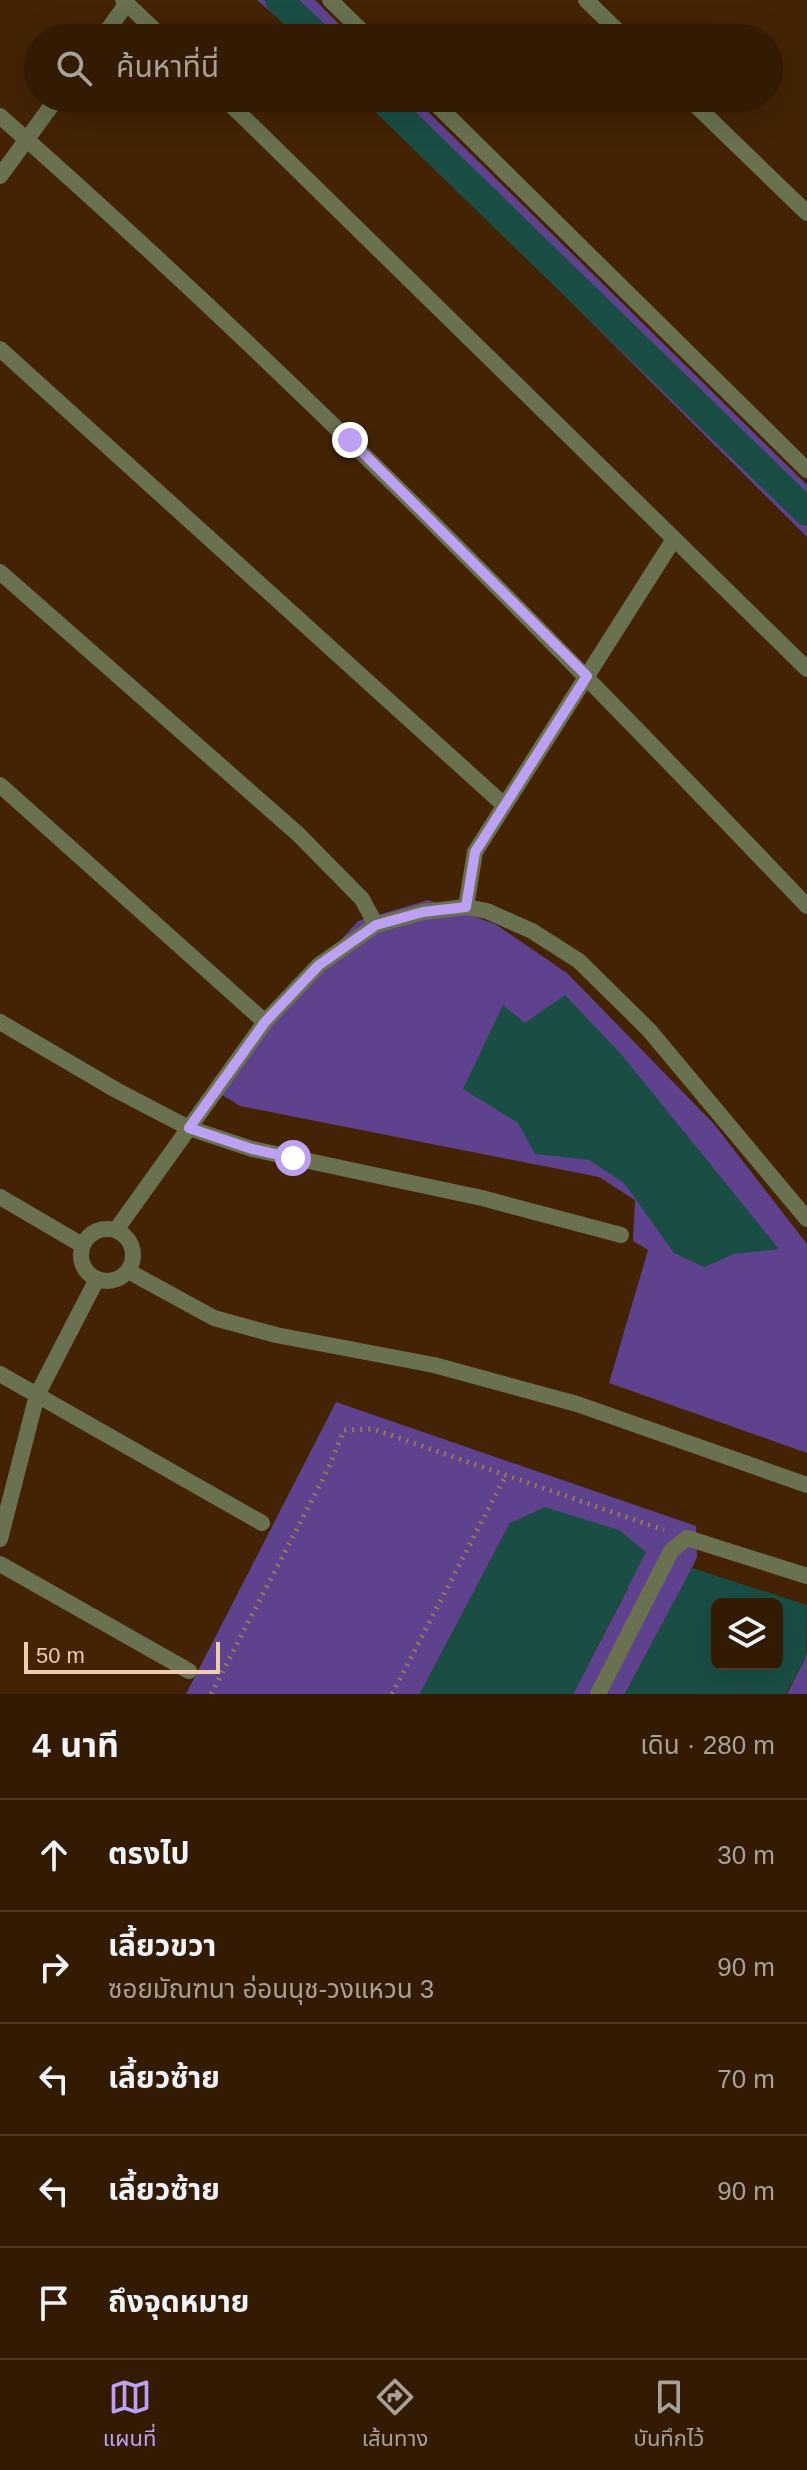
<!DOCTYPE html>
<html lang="th">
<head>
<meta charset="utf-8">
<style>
  body { margin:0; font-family:Helvetica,"Noto Sans Thai",sans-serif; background:#3a230d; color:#f1f3f6 }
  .controls { position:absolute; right:24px; bottom:24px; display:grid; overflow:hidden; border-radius:12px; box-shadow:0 8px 32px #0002 }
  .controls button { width:72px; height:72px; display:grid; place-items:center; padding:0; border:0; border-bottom:2px solid #4d3825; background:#321a03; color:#f1f3f6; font:40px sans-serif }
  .scale { position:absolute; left:24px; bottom:20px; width:196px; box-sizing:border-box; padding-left:8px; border:4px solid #efccb1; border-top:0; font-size:22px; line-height:28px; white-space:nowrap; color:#efccb1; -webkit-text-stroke:6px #432304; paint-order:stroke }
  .stop { position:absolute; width:24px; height:24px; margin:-18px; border:6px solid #bca0f2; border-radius:50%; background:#fff }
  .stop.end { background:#bca0f2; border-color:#fff; box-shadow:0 2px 8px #0008 }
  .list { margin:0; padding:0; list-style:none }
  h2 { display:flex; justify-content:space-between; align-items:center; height:104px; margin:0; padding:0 32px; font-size:34px }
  h2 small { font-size:26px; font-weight:400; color:#a8a19a }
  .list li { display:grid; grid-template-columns:52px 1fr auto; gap:24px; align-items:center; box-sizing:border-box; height:112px; padding:0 32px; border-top:2px solid #4d3825 }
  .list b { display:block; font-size:30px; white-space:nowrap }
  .list p { margin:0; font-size:26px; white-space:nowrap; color:#a8a19a }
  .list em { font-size:26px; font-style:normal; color:#a8a19a }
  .icon { flex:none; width:44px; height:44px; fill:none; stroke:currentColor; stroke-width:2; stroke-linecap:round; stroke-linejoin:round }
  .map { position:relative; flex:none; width:807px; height:1694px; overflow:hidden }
  .search { position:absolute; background:#321a03; box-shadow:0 8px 32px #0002; left:24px; right:24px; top:24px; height:88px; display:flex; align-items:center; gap:20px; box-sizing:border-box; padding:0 28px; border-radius:44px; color:#a8a19a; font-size:30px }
  .sheet { height:664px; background:#321a03 }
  nav { display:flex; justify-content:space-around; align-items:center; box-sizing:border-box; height:112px; border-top:2px solid #4d3825; background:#321a03; font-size:22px; color:#a8a19a }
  nav a { display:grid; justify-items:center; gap:4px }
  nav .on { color:#bca0f2 }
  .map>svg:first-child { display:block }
  .green { fill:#5f428d }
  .water { fill:#1a4e45; fill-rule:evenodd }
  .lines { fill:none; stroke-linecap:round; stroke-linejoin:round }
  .canal { stroke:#1a4e45; stroke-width:28 }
  .path { stroke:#98775a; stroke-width:5; stroke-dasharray:2 6; stroke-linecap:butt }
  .street { stroke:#697151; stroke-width:16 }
  .route { stroke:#bca0f2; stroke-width:10 }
</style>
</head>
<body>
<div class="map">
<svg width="807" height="1694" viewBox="0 0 807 1694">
  <rect width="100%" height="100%" fill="#432304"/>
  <g class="green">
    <polygon points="257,0 315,0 353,38 301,38"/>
    <polygon points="366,98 414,98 807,485 807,537"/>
    <polygon points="428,900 495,924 567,973 714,1124 807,1244 807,1453 609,1383 648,1250 633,1241 635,1200 599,1177 240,1106 209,1087 358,921"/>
    <polygon points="336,1402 696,1526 697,1557 692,1568 625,1694 573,1694 628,1588 510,1523 420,1694 186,1694"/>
    <polygon points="807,1650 807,1694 787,1694 806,1657"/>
  </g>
  <g class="water">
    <polygon points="565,995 621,1054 779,1249 734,1254 704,1267 674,1253 624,1183 589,1160 535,1154 518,1123 463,1089 503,1005 525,1023"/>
    <polygon points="545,1507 619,1530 646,1552 573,1694 420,1694 510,1523"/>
    <path d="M692 1568 807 1605 806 1657 786 1694H625ZM777 1604V1664H717V1604Z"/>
  </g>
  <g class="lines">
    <g class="canal">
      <polyline points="279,0 319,38"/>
      <polyline points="381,98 807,512"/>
    </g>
    <g class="path">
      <polyline points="211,1694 329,1467 344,1430 373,1429 664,1530"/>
      <polyline points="392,1694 506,1475"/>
    </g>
    <g class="street">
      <polyline points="123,0 163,38"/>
      <polyline points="330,0 369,38"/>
      <polyline points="586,0 625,38"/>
      <polyline points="102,38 127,3"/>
      <polyline points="224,98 807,669"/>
      <polyline points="430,98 807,470"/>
      <polyline points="688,98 807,213"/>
      <path d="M0 116C283 365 547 634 807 906"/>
      <polyline points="0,176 57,98"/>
      <polyline points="0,349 504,805"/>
      <polyline points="0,572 298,834 362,899 376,925"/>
      <polyline points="0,785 265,1022"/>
      <polyline points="466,907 475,852 674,539"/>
      <polyline points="0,1022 116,1090 189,1128 252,1149 482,1198 621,1235"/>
      <polyline points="0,1197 82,1245"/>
      <circle cx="107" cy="1255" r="26"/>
      <polyline points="116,1230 265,1022 319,965 376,925 423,912 466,907 487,911 532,931 579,961 649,1030 807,1219"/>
      <polyline points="128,1271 214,1318 276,1335 434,1365 577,1404 807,1485"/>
      <polyline points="0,1374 262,1523"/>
      <polyline points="0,1539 37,1395 97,1279"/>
      <polyline points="0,1564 189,1671"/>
      <polyline points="598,1694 671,1551 687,1538 807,1576"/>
    </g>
  </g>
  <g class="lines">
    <polyline class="route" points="293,1158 252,1149 189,1128 265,1022 319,965 376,925 423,912 466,907 475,852 587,676 350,440"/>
  </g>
</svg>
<div class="controls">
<button><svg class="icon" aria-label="layers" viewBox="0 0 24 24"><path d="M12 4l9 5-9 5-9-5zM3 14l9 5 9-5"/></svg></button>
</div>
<div class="scale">50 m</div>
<div class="stop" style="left:293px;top:1158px"></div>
<div class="stop end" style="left:350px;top:440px"></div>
<div class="search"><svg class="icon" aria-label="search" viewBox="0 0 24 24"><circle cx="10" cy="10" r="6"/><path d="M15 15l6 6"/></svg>ค้นหาที่นี่</div>
</div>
<section class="sheet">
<h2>4 นาที<small>เดิน · 280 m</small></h2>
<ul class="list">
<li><svg class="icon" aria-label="ahead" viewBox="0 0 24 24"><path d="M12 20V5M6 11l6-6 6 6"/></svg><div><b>ตรงไป</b></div><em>30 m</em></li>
<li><svg class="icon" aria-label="right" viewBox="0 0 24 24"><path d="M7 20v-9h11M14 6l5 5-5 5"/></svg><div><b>เลี้ยวขวา</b><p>ซอยมัณฑนา อ่อนนุช-วงแหวน 3</p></div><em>90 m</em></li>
<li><svg class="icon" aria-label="left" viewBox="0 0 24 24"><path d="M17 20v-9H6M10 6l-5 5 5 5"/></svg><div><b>เลี้ยวซ้าย</b></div><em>70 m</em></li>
<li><svg class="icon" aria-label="left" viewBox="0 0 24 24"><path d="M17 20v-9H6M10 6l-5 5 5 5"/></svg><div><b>เลี้ยวซ้าย</b></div><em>90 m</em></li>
<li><svg class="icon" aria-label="arrive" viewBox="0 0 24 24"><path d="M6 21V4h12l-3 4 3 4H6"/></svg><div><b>ถึงจุดหมาย</b></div></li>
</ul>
</section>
<nav>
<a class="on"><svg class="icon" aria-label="map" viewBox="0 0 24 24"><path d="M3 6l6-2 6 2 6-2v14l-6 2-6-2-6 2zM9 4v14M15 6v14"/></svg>แผนที่</a>
<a><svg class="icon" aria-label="directions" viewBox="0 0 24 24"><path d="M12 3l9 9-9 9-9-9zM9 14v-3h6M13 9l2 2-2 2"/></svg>เส้นทาง</a>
<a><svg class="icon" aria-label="saved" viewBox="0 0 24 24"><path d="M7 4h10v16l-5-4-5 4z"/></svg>บันทึกไว้</a>
</nav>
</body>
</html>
